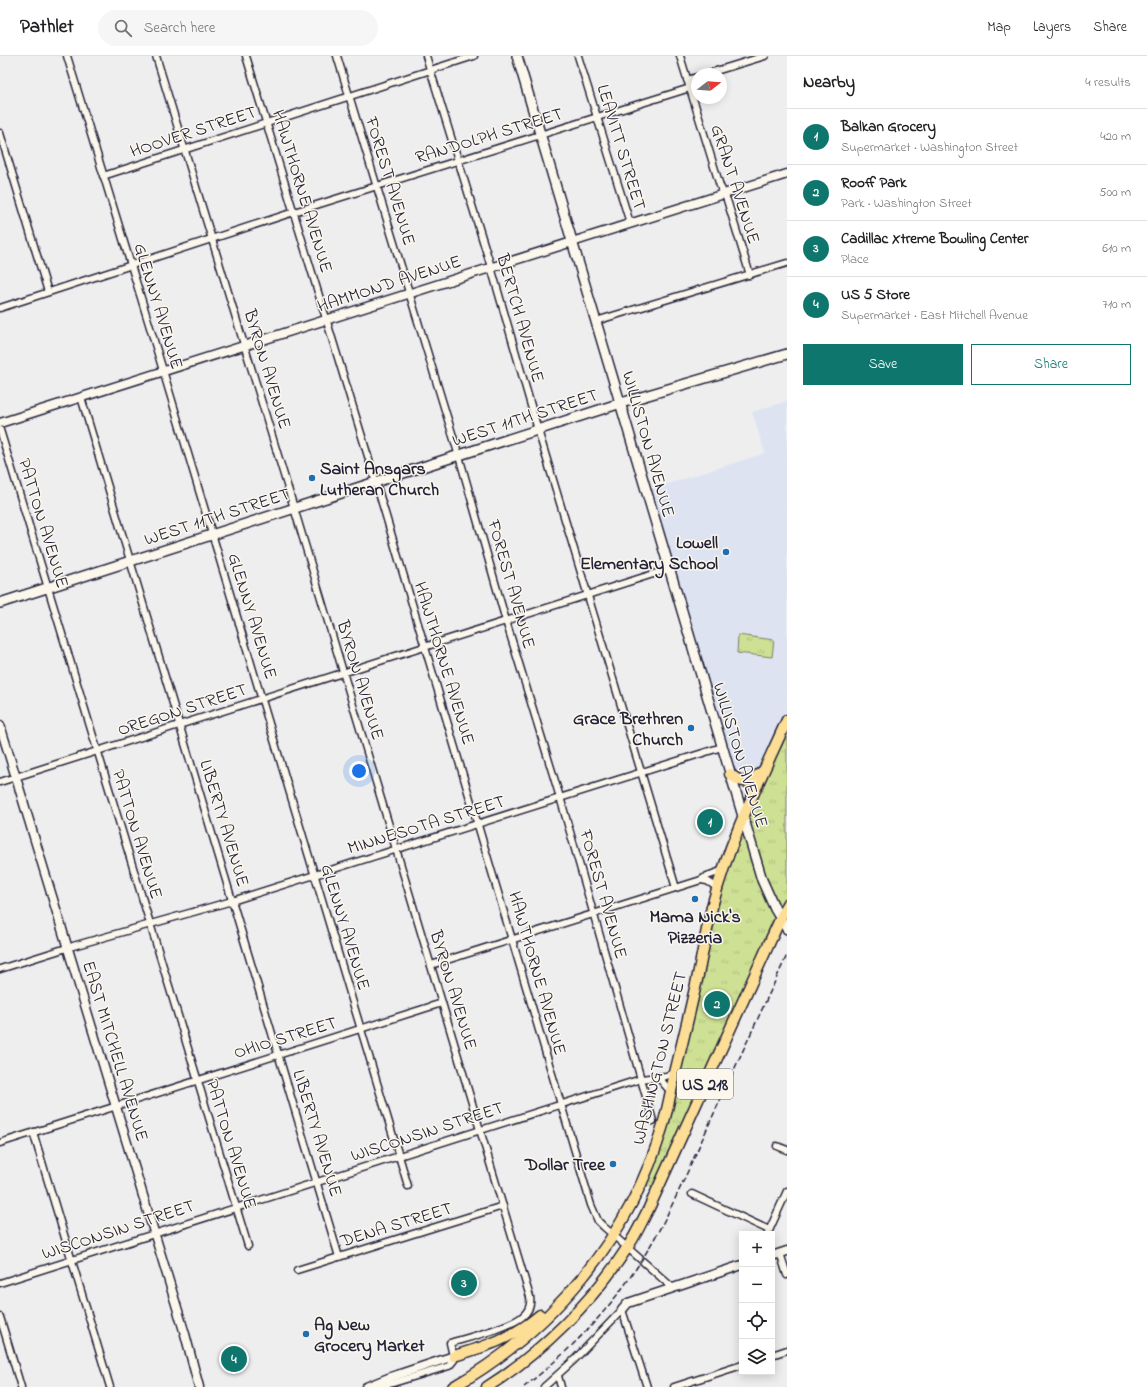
<!DOCTYPE html>
<html lang="en">
<head>
<meta charset="utf-8">
<style>
  body { margin:0; font-family:"Indie Flower",sans-serif; background:#f6f6f6; color:#202124 }
  .controls { position:absolute; right:12px; bottom:12px; display:grid; overflow:hidden; border-radius:0px; box-shadow:0 2px 10px #0003 }
  .controls button { width:36px; height:36px; display:grid; place-items:center; padding:0; border:0; border-bottom:1px solid #e0e0e0; background:#fff; color:#202124; font:20px sans-serif }
  .compass { position:absolute; left:691px; top:12px; width:36px; height:36px; border-radius:50%; background:#fff; box-shadow:0 2px 10px #0003; rotate:73deg }
  .you { position:absolute; left:359px; top:715px; width:14px; height:14px; margin:-10px; border:3px solid #fff; border-radius:50%; background:#1a73e8; box-shadow:0 0 0 6px #1a73e833 }
  .badge { display:grid; place-items:center; width:26px; height:26px; border-radius:50%; background:#0f766e; color:#fff; font-size:13px; font-weight:700 }
  .pin { position:absolute; translate:-50% -50%; border:2px solid #fff; box-shadow:0 1px 4px #0006 }
  .list { margin:0; padding:0; list-style:none }
  h2 { display:flex; justify-content:space-between; align-items:center; height:52px; margin:0; padding:0 16px; font-size:17px }
  h2 small { font-size:13px; font-weight:400; color:#757577 }
  .list li { display:grid; grid-template-columns:26px 1fr auto; gap:12px; align-items:center; box-sizing:border-box; height:56px; padding:0 16px; border-top:1px solid #e0e0e0 }
  .list b { display:block; font-size:15px; white-space:nowrap }
  .list p { margin:0; font-size:13px; white-space:nowrap; color:#757577 }
  .list em { font-size:13px; font-style:normal; color:#757577 }
  .actions { display:flex; gap:8px; padding:12px 16px }
  .actions a { flex:1; padding:9px 0; border:1px solid #0f766e; border-radius:0px; text-align:center; font-size:14px; color:#0f766e }
  .actions .main { background:#0f766e; color:#fff }
  .icon { flex:none; width:22px; height:22px; fill:none; stroke:currentColor; stroke-width:2; stroke-linecap:round; stroke-linejoin:round }
  .map { position:relative; flex:none; width:787px; height:1331px; overflow:hidden }
  header { display:flex; align-items:center; gap:24px; box-sizing:border-box; height:56px; padding:0 20px; background:#fff; border-bottom:1px solid #e0e0e0 }
  header strong { font-size:19px }
  nav { display:flex; gap:22px; margin-inline-start:auto; font-size:14px }
  .search { width:280px; height:36px; background:#f6f6f6; display:flex; align-items:center; gap:10px; box-sizing:border-box; padding:0 14px; border-radius:22px; color:#757577; font-size:15px }
  main { display:flex }
  aside { flex:1; background:#fff }
  .map>svg:first-child { display:block }
  .built { fill:#dee3f2 }
  .park { fill:url(#park-tufts); stroke:#788168 }
  .lines { fill:none; stroke-linecap:round; stroke-linejoin:round }
  .minor-casing { stroke:#22223b; stroke-width:9 }
  .tertiary-casing { stroke:#22223b; stroke-width:11 }
  .secondary-casing { stroke:#22223b; stroke-width:12 }
  .trunk-casing { stroke:#22223b; stroke-width:13 }
  .minor { stroke:#fbf7ec; stroke-width:6 }
  .tertiary { stroke:#fbf7ec; stroke-width:8 }
  .secondary { stroke:#fbf7ec; stroke-width:9 }
  .trunk { stroke:#fdde96; stroke-width:10 }
  .rail { stroke:#22223b; stroke-width:1.5; stroke-dasharray:6 3; stroke-linecap:butt }
  .poi-dot { fill:#1f6fb2; stroke:#fbf7ec; stroke-width:1.5 }
  .labels { text-anchor:middle; stroke-width:3; stroke-linejoin:round; paint-order:stroke }
  .shield { fill:#fbf7ec; stroke:#636270; stroke-width:1 }
  .shield-label { font-size:17px; font-weight:bold; fill:#22223b }
  .street-label { font-size:18px; fill:#22223b; stroke:#fbf7ec }
  .poi-label { font-size:18px; font-weight:bold; fill:#22223b; stroke:#fbf7ec; text-anchor:end }
</style>
</head>
<body>
<header>
<strong>Pathlet</strong>
<div class="search"><svg class="icon" aria-label="search" viewBox="0 0 24 24"><circle cx="10" cy="10" r="6"/><path d="M15 15l6 6"/></svg>Search here</div>
<nav><a>Map</a><a>Layers</a><a>Share</a></nav>
</header>
<main>
<div class="map">
<svg width="787" height="1331" viewBox="0 0 787 1331">
  <defs>
    <pattern id="park-tufts" width="24" height="20" patternUnits="userSpaceOnUse"><rect width="24" height="20" fill="#cee094"/><path d="M3 7l-1-3M5 7V3M7 7l1-3M15 17l-1-3M17 17v-4M19 17l1-3" fill="none" stroke="#b1c080"/></pattern>
  </defs>
  <rect width="100%" height="100%" fill="#eeeeef"/>
  <filter id="ink" filterUnits="userSpaceOnUse"><feTurbulence type="fractalNoise" baseFrequency=".025" numOctaves="2"/><feDisplacementMap in="SourceGraphic" scale="8" xChannelSelector="R" yChannelSelector="G"/><feConvolveMatrix kernelMatrix="1 2 1 2 8 2 1 2 1" color-interpolation-filters="sRGB"/></filter>
  <g filter="url(#ink)">
    <polygon class="built" points="787,345 787,664 764,714 730,718 646,435 765,397 752,356"/>
    <g class="park">
      <polygon points="738,579 774,584 772,601 737,597"/>
      <polygon points="787,666 787,853 658,1133 641,1128 656,1091 713,846"/>
    </g>
    <g class="lines">
      <g class="minor-casing">
        <g id="minor">
          <polyline points="67,0 149,268 408,1130"/>
          <path d="M156 0 294 452 530 1241C531 1248 529 1255 523 1260 511 1271 467 1282 450 1287L454 1304 449 1310 393 1327 374 1331"/>
          <polyline points="246,0 374,420 591,1149 598,1165 603,1170 673,1232"/>
          <polyline points="337,0 459,400 506,565 562,748 653,1065"/>
          <polyline points="426,0 491,211 538,374 676,832"/>
          <polyline points="578,0 630,167"/>
          <polyline points="680,0 720,130 727,144 750,219"/>
          <polyline points="706,18 765,0"/>
          <polyline points="687,24 697,21"/>
          <polyline points="0,77 48,236"/>
          <polyline points="103,120 474,0"/>
          <polyline points="0,252 294,156 690,32"/>
          <polyline points="596,265 787,207"/>
          <polyline points="81,341 339,1201"/>
          <polyline points="0,374 248,1190"/>
          <polyline points="0,726 669,513"/>
          <polyline points="701,824 707,825 718,832"/>
          <polyline points="431,909 701,824 707,820 724,814"/>
          <polyline points="0,913 73,890 232,845 722,691"/>
          <polyline points="658,1021 671,1036"/>
          <polyline points="33,1076 110,1331"/>
          <polyline points="0,1087 442,947"/>
          <polyline points="777,1090 787,1094"/>
          <polyline points="692,1138 769,1174"/>
          <polyline points="768,1177 787,1135"/>
          <polyline points="780,1197 787,1219"/>
          <polyline points="297,1214 503,1150"/>
          <polyline points="0,1227 641,1023 666,1020 675,1017"/>
          <polyline points="622,1254 647,1331"/>
          <polyline points="0,1261 21,1331"/>
          <polyline points="772,1299 787,1294"/>
          <polyline points="558,1320 561,1331"/>
          <polyline points="544,1331 574,1304 622,1254"/>
          <polyline points="674,1331 742,1309"/>
        </g>
      </g>
      <g class="tertiary-casing">
        <g id="tertiary">
          <polyline points="0,367 787,118"/>
          <polyline points="0,669 185,1278 199,1331"/>
          <polyline points="772,1200 787,1195"/>
          <polyline points="622,1254 628,1247 742,1209"/>
          <polyline points="366,1331 391,1321 454,1300"/>
        </g>
      </g>
      <g class="secondary-casing">
        <g id="secondary">
          <polyline points="517,0 762,824 775,853 787,873"/>
          <polyline points="0,547 621,347 787,298"/>
        </g>
      </g>
      <g class="trunk-casing">
        <g id="trunk">
          <path d="M730 718C744 730 750 726 763 715"/>
          <path d="M454 1300C487 1290 513 1282 540 1259"/>
          <path d="M453 1331C553 1274 631 1180 663 1069 668 1052 671 1034 675 1017 683 984 691 951 698 919 703 895 707 870 713 847 730 783 760 724 787 664"/>
          <path d="M487 1331C541 1297 593 1245 627 1192 636 1179 642 1165 649 1152L787 848"/>
        </g>
      </g>
      <use href="#minor" class="minor"/>
      <use href="#tertiary" class="tertiary"/>
      <use href="#secondary" class="secondary"/>
      <use href="#trunk" class="trunk"/>
      <path class="rail" d="M524 1331C569 1296 610 1254 641 1205 669 1161 689 1112 711 1064 736 1009 762 954 787 899"/>
    </g>
  </g>
  <g class="poi-dot">
    <circle cx="312" cy="422" r="4"/>
    <circle cx="726" cy="496" r="4"/>
    <circle cx="691" cy="672" r="4"/>
    <circle cx="695" cy="843" r="4"/>
    <circle cx="613" cy="1108" r="4"/>
    <circle cx="306" cy="1278" r="4"/>
  </g>
  <g class="labels">
    <rect class="shield" x="677" y="1013" width="56" height="30" rx="3"/>
    <g class="shield-label">
      <text x="705" y="1034">US 218</text>
    </g>
    <g class="street-label">
      <text transform="translate(193 75) rotate(-18)" y="6">HOOVER STREET</text>
      <text transform="translate(489 79) rotate(-17)" y="6">RANDOLPH STREET</text>
      <text transform="translate(622 91) rotate(73)" y="6">LEAVITT STREET</text>
      <text transform="translate(391 125) rotate(73)" y="6">FOREST AVENUE</text>
      <text transform="translate(736 128) rotate(72)" y="6">GRANT AVENUE</text>
      <text transform="translate(303 135) rotate(73)" y="6">HAWTHORNE AVENUE</text>
      <text transform="translate(389 227) rotate(-18)" y="6">HAMMOND AVENUE</text>
      <text transform="translate(159 250) rotate(73)" y="6">GLENNY AVENUE</text>
      <text transform="translate(521 262) rotate(74)" y="6">BERTCH AVENUE</text>
      <text transform="translate(268 313) rotate(73)" y="6">BYRON AVENUE</text>
      <text transform="translate(525 361) rotate(-18)" y="6">WEST 11TH STREET</text>
      <text transform="translate(649 388) rotate(74)" y="6">WILLISTON AVENUE</text>
      <text transform="translate(217 460) rotate(-18)" y="6">WEST 11TH STREET</text>
      <text transform="translate(44 467) rotate(73)" y="6">PATTON AVENUE</text>
      <text transform="translate(512 528) rotate(74)" y="6">FOREST AVENUE</text>
      <text transform="translate(253 560) rotate(73)" y="6">GLENNY AVENUE</text>
      <text transform="translate(445 607) rotate(73)" y="6">HAWTHORNE AVENUE</text>
      <text transform="translate(361 624) rotate(73)" y="6">BYRON AVENUE</text>
      <text transform="translate(182 653) rotate(-18)" y="6">OREGON STREET</text>
      <text transform="translate(741 699) rotate(73)" y="6">WILLISTON AVENUE</text>
      <text transform="translate(225 767) rotate(73)" y="6">LIBERTY AVENUE</text>
      <text transform="translate(426 768) rotate(-17)" y="6">MINNESOTA STREET</text>
      <text transform="translate(138 778) rotate(73)" y="6">PATTON AVENUE</text>
      <text transform="translate(604 838) rotate(74)" y="6">FOREST AVENUE</text>
      <text transform="translate(346 871) rotate(73)" y="6">GLENNY AVENUE</text>
      <text transform="translate(538 917) rotate(74)" y="6">HAWTHORNE AVENUE</text>
      <text transform="translate(454 934) rotate(73)" y="6">BYRON AVENUE</text>
      <text transform="translate(285 981) rotate(-17)" y="6">OHIO STREET</text>
      <text transform="translate(116 995) rotate(73)" y="6">EAST MITCHELL AVENUE</text>
      <text transform="translate(659 1002) rotate(-76)" y="6">WASHINGTON STREET</text>
      <text transform="translate(427 1075) rotate(-18)" y="6">WISCONSIN STREET</text>
      <text transform="translate(318 1077) rotate(73)" y="6">LIBERTY AVENUE</text>
      <text transform="translate(232 1088) rotate(73)" y="6">PATTON AVENUE</text>
      <text transform="translate(396 1168) rotate(-17)" y="6">DENA STREET</text>
      <text transform="translate(118 1173) rotate(-18)" y="6">WISCONSIN STREET</text>
    </g>
    <g class="poi-label">
      <text x="320" y="418" text-anchor="start">Saint Ansgars<tspan x="320" dy="21">Lutheran Church</tspan></text>
      <text x="718" y="492">Lowell<tspan x="718" dy="21">Elementary School</tspan></text>
      <text x="683" y="668">Grace Brethren<tspan x="683" dy="21">Church</tspan></text>
      <text x="695" y="866" text-anchor="middle">Mama Nick's<tspan x="695" dy="21">Pizzeria</tspan></text>
      <text x="605" y="1114">Dollar Tree</text>
      <text x="314" y="1274" text-anchor="start">Ag New<tspan x="314" dy="21">Grocery Market</tspan></text>
    </g>
  </g>
</svg>
<div class="controls">
<button>+</button>
<button>−</button>
<button><svg class="icon" aria-label="locate" viewBox="0 0 24 24"><circle cx="12" cy="12" r="6"/><path d="M12 2v4M12 18v4M2 12h4M18 12h4"/></svg></button>
<button><svg class="icon" aria-label="layers" viewBox="0 0 24 24"><path d="M12 4l9 5-9 5-9-5zM3 14l9 5 9-5"/></svg></button>
</div>
<svg class="compass" viewBox="-18 -18 36 36"><path d="M0-13l5 13h-10z" fill="#e53935"/><path d="M0 13l5-13h-10z" fill="#757577"/></svg>
<div class="you"></div>
<div class="pin badge" style="left:710px;top:766px">1</div>
<div class="pin badge" style="left:717px;top:948px">2</div>
<div class="pin badge" style="left:464px;top:1227px">3</div>
<div class="pin badge" style="left:234px;top:1303px">4</div>
</div>
<aside>
<h2>Nearby<small>4 results</small></h2>
<ul class="list">
<li><span class="badge">1</span><div><b>Balkan Grocery</b><p>Supermarket · Washington Street</p></div><em>420 m</em></li>
<li><span class="badge">2</span><div><b>Rooff Park</b><p>Park · Washington Street</p></div><em>500 m</em></li>
<li><span class="badge">3</span><div><b>Cadillac Xtreme Bowling Center</b><p>Place</p></div><em>610 m</em></li>
<li><span class="badge">4</span><div><b>US 5 Store</b><p>Supermarket · East Mitchell Avenue</p></div><em>710 m</em></li>
</ul>
<div class="actions"><a class="main">Save</a><a>Share</a></div>
</aside>
</main>
</body>
</html>
